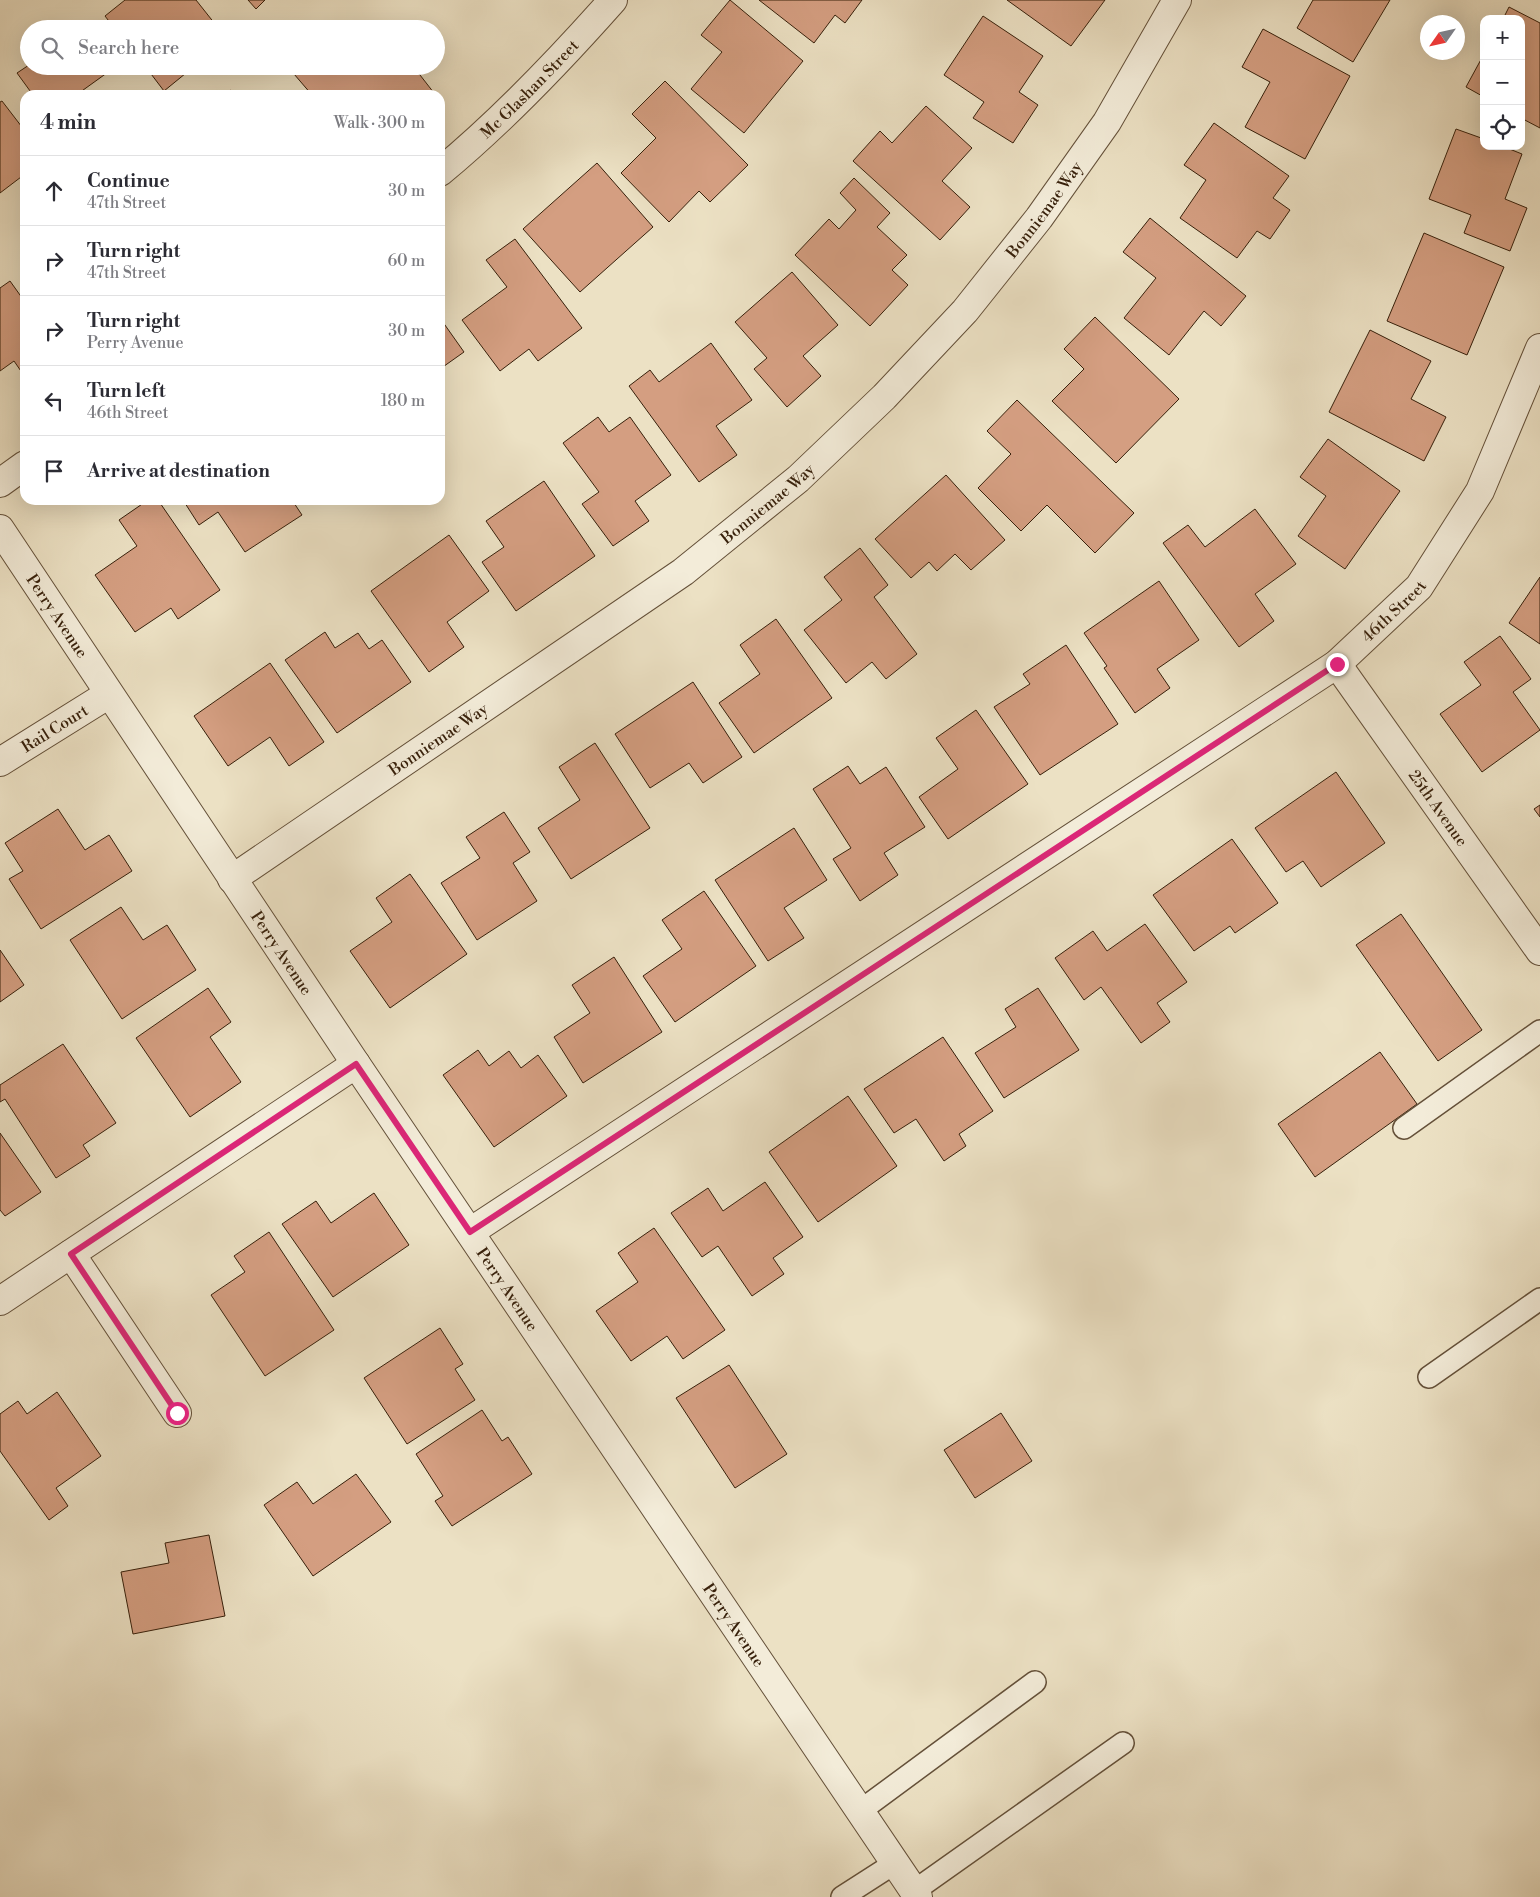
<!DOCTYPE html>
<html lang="en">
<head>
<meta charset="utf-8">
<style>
  body { margin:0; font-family:"Libre Bodoni",serif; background:#f2f2f3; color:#2b2b33 }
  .controls { position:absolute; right:15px; top:15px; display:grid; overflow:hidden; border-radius:10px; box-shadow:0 5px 20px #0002 }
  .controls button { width:45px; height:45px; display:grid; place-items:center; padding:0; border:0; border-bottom:1px solid #e1e1e2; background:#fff; color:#2b2b33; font:25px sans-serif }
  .compass { position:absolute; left:1420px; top:15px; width:45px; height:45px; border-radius:50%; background:#fff; box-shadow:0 5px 20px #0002; rotate:236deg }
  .stop { position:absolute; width:15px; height:15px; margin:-11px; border:4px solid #db2777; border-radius:50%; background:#fff }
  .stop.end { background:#db2777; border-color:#fff; box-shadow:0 1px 5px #0008 }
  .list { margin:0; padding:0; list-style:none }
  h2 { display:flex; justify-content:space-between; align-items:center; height:65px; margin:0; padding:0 20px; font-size:21px }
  h2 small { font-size:16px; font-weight:400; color:#7c7c81 }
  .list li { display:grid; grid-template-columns:32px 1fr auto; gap:15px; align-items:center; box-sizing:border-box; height:70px; padding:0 20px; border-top:1px solid #e1e1e2 }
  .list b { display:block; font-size:19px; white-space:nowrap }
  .list p { margin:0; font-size:16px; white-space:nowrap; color:#7c7c81 }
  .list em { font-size:16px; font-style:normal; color:#7c7c81 }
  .icon { flex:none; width:28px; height:28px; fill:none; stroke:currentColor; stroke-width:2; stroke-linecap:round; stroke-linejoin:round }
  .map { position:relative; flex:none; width:1540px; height:1897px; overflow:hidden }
  .search { position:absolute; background:#fff; box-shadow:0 5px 20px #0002; left:20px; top:20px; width:425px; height:55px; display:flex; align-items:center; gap:12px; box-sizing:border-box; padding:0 18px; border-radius:28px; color:#7c7c81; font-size:19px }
  .panel { position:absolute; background:#fff; box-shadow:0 5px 20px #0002; left:20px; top:90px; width:425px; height:415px; border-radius:15px }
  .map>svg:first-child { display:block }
  .building { fill:#d49e81; stroke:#37200b }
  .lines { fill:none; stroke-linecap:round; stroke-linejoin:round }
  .lane-casing { stroke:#645039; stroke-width:24 }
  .street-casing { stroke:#645039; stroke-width:30 }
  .lane { stroke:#f3ecd9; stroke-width:21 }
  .street { stroke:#f3ecd9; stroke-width:28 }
  .route { stroke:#db2777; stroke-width:6 }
  .labels { text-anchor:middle; stroke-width:4; stroke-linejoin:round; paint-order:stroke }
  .street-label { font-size:16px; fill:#37200b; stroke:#f3ecd9 }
</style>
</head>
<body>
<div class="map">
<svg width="1540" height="1897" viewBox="0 0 1540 1897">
  <rect width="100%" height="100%" fill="#ece1c4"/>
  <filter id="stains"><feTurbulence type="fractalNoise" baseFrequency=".004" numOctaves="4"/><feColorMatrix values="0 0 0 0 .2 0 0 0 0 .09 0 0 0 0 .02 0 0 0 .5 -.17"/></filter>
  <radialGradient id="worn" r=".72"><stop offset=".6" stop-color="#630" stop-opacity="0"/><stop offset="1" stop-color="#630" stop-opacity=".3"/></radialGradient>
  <g class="building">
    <polygon points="125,0 196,0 219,29 115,29 105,16"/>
    <polygon points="248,0 265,0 256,9"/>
    <polygon points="730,0 803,61 744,133 691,89 722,52 701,35"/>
    <polygon points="759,0 862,0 845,23 835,15 814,43"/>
    <polygon points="1007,0 1105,0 1071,46"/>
    <polygon points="1313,0 1390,0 1353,62 1297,28"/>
    <polygon points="1509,7 1540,23 1540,128 1521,118 1521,19 1503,19"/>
    <polygon points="983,16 1043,56 1019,92 1038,105 1013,143 973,118 984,102 944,75"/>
    <polygon points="377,21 383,29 367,29"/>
    <polygon points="1263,29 1350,76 1305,159 1245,127 1270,82 1242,67"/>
    <polygon points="1484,54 1484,97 1466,87"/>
    <polygon points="29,65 29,66 109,66 111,70 79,93 81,95 33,95 17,73"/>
    <polygon points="145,66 189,66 191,69 164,91"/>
    <polygon points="304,66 413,66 434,93 432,95 312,95 294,74"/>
    <polygon points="665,81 748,165 710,202 699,191 669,222 621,173 656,138 632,114"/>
    <polygon points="231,90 234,95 224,95"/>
    <polygon points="2,101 25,131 25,174 0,193 0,102"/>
    <polygon points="926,106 972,148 942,181 970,207 940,240 853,161 880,131 892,143"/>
    <polygon points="1214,123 1289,176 1273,198 1290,210 1270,239 1257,231 1237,258 1180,218 1206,180 1184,165"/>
    <polygon points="1456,129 1484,139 1484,146 1502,146 1522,154 1505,199 1527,208 1510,251 1464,233 1471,215 1429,199"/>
    <polygon points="597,163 653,227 580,292 523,229"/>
    <polygon points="854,178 890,213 877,227 907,255 892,270 908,285 870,326 795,255 829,219 839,229 856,210 840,193"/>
    <polygon points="1150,218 1246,296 1221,326 1204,311 1169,355 1124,318 1156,278 1123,252"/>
    <polygon points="1424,233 1504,267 1467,355 1387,321"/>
    <polygon points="515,239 582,328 538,361 529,349 500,371 462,320 507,287 486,260"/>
    <polygon points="792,272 838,325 803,356 821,376 787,407 754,369 767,358 735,322"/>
    <polygon points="10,281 25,302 25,377 14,361 0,371 0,288"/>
    <polygon points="1095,317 1179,399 1116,463 1052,401 1084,369 1064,349"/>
    <polygon points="440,318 464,352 440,369"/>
    <polygon points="1370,330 1431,361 1411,399 1446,417 1424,461 1329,412"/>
    <polygon points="711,343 752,400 716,426 737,455 699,482 629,386 650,370 659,382"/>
    <polygon points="1017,400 1134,513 1095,553 1047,505 1021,531 978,488 1011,454 987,431"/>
    <polygon points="598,417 609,432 630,417 671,475 635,501 649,521 613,546 582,504 599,492 563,443"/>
    <polygon points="1328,439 1400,491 1345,569 1298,536 1326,496 1300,477"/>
    <polygon points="946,475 1005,540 971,570 955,554 937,571 929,562 911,578 875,539"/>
    <polygon points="544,481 595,556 516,611 482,562 504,547 486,521"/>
    <polygon points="148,500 158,500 220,590 178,619 171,608 135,632 95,575 137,546 119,520"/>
    <polygon points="183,500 292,500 302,515 245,552 218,512 199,525"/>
    <polygon points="1255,509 1296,564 1255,594 1274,621 1239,647 1163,543 1188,525 1205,547"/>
    <polygon points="449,535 489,591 447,622 464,647 429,672 371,591"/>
    <polygon points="860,548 888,585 874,597 917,654 886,679 872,662 846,683 804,630 842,600 824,577"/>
    <polygon points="1540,577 1540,644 1509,623"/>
    <polygon points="1159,581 1199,640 1157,669 1170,688 1135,713 1104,668 1107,666 1084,633"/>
    <polygon points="776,619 832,698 754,753 719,703 760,674 740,645"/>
    <polygon points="325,632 335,648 358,633 369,649 382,640 411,682 337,733 285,660"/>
    <polygon points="1500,636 1531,679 1513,692 1540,730 1482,772 1440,714 1481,685 1464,662"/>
    <polygon points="1066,645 1118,724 1040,775 994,707 1030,684 1023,674"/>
    <polygon points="270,663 324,742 289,766 270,737 228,766 194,716"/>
    <polygon points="693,682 742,757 703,783 689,763 650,788 615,734"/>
    <polygon points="976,710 1028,784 948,839 919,797 958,769 936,738"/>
    <polygon points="595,743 650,828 571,879 538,828 580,800 559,767"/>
    <polygon points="848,766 860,784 886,767 925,827 884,853 898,875 860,901 833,859 851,848 813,789"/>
    <polygon points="1336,772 1385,843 1321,887 1303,861 1286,872 1255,828"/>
    <polygon points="1540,805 1540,817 1534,809"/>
    <polygon points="58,809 85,850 109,835 132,871 41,929 9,879 23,871 5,843"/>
    <polygon points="504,812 530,852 513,863 537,901 477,940 441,883 480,858 466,837"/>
    <polygon points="794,828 827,880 784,908 804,938 768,961 715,880"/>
    <polygon points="1232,839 1278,903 1235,933 1230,926 1194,951 1153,895"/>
    <polygon points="410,874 467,954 390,1008 350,951 392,922 376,898"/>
    <polygon points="704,891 756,966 675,1022 643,976 682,949 662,920"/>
    <polygon points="121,907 143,940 167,925 196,970 122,1019 70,940"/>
    <polygon points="1401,914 1482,1030 1438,1061 1356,945"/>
    <polygon points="1145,924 1187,982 1157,1003 1170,1022 1141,1043 1101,987 1084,1000 1055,958 1093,931 1107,951"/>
    <polygon points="0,950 24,985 0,1002"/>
    <polygon points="614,957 662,1032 583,1083 554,1037 590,1013 572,985"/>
    <polygon points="208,988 231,1022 210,1037 241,1082 190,1117 136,1038"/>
    <polygon points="1038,988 1079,1050 1004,1098 975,1053 1016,1027 1005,1009"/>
    <polygon points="943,1037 993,1111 959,1134 966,1146 944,1161 916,1119 894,1133 864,1089"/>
    <polygon points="63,1044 116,1123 83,1145 90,1156 56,1178 5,1099 0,1102 0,1085"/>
    <polygon points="478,1050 489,1066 509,1051 521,1068 538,1055 567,1096 494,1147 443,1075"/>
    <polygon points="1380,1052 1417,1104 1315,1177 1278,1124"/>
    <polygon points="848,1096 897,1166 818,1222 769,1152"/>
    <polygon points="0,1133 41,1192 5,1216 0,1210"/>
    <polygon points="765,1182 803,1237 773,1258 784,1274 752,1296 718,1246 702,1257 671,1213 708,1188 723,1211"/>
    <polygon points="374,1193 409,1245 333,1297 282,1224 316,1201 331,1223"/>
    <polygon points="654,1228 725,1330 683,1359 667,1336 631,1361 596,1311 638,1282 618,1253"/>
    <polygon points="269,1232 334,1330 265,1376 211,1295 245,1272 234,1256"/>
    <polygon points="440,1328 463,1364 455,1369 475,1400 407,1444 364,1378"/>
    <polygon points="729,1365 787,1454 735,1488 676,1398"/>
    <polygon points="57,1392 101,1456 56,1488 68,1506 49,1520 0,1451 0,1414 18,1401 27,1414"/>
    <polygon points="482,1410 502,1441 508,1437 532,1474 452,1526 435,1501 443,1496 416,1454"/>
    <polygon points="1001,1413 1032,1461 975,1498 944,1450"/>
    <polygon points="356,1474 391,1522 313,1576 264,1505 297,1482 313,1504"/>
    <polygon points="209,1535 225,1616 133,1634 121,1572 169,1563 165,1543"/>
  </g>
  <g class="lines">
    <g class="lane-casing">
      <g id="lane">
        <polyline points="1404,1128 1540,1031"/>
        <polyline points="1429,1377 1540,1299"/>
        <polyline points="860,1811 1035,1682"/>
        <polyline points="914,1891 1123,1743"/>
        <polyline points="842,1897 895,1863"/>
      </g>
    </g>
    <g class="street-casing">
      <g id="street">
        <path id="s1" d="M440 172C503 120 559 61 613 0"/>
        <polyline points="0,483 25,465"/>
        <path id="s2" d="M0 529 356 1064 918 1897"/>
        <path id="s3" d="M1337 664 1540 951"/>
        <path id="s4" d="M0 762 109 694"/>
        <path id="s5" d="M232 879 683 572 798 479 884 397 965 311 1039 218 1107 122 1177 0"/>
        <path id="s6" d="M470 1232 1337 664 1419 587 1480 491 1540 348"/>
        <polyline points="71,1254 177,1413"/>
        <polyline points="0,1301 356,1064"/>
      </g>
    </g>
    <use href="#lane" class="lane"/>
    <use href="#street" class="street"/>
  </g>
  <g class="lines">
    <polyline class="route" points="177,1413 71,1254 356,1064 470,1232 1337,664"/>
  </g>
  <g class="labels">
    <g class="street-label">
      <text dy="6" stroke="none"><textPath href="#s1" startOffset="122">Mc Glashan Street</textPath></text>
      <text dy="6" stroke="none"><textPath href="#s5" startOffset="1059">Bonniemae Way</textPath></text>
      <text dy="6" stroke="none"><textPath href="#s5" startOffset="654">Bonniemae Way</textPath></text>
      <text dy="6" stroke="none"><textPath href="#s6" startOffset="1114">46th Street</textPath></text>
      <text dy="6" stroke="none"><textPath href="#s2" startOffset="104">Perry Avenue</textPath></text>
      <text dy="6" stroke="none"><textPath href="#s4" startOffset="64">Rail Court</textPath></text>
      <text dy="6" stroke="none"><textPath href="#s5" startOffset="249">Bonniemae Way</textPath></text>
      <text dy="6" stroke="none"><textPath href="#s3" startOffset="176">25th Avenue</textPath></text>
      <text dy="6" stroke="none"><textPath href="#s2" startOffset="509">Perry Avenue</textPath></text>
      <text dy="6" stroke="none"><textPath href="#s2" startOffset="914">Perry Avenue</textPath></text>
      <text dy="6" stroke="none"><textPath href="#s2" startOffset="1319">Perry Avenue</textPath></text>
    </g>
  </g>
  <rect width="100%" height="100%" filter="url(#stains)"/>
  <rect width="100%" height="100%" fill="url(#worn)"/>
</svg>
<div class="controls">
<button>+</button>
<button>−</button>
<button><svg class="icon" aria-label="locate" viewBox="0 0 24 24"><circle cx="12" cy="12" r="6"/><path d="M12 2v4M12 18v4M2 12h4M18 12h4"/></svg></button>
</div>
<svg class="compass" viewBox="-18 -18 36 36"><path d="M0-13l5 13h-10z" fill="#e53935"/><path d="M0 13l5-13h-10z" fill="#7c7c81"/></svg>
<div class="stop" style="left:177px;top:1413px"></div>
<div class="stop end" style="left:1337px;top:664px"></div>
<div class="search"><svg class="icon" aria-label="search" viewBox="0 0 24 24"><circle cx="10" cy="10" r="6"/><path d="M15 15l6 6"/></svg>Search here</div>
<section class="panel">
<h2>4 min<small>Walk · 300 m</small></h2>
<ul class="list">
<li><svg class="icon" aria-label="ahead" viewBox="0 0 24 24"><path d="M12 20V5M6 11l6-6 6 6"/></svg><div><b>Continue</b><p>47th Street</p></div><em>30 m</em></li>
<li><svg class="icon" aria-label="right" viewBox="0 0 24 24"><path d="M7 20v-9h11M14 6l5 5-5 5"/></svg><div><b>Turn right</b><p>47th Street</p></div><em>60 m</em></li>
<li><svg class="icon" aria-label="right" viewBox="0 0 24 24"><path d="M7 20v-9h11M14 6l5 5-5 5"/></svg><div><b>Turn right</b><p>Perry Avenue</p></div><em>30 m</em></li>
<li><svg class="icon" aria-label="left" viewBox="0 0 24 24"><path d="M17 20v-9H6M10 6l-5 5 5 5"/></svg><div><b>Turn left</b><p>46th Street</p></div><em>180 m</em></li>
<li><svg class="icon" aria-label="arrive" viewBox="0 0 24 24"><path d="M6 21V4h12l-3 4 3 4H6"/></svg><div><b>Arrive at destination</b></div></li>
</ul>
</section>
</div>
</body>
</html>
